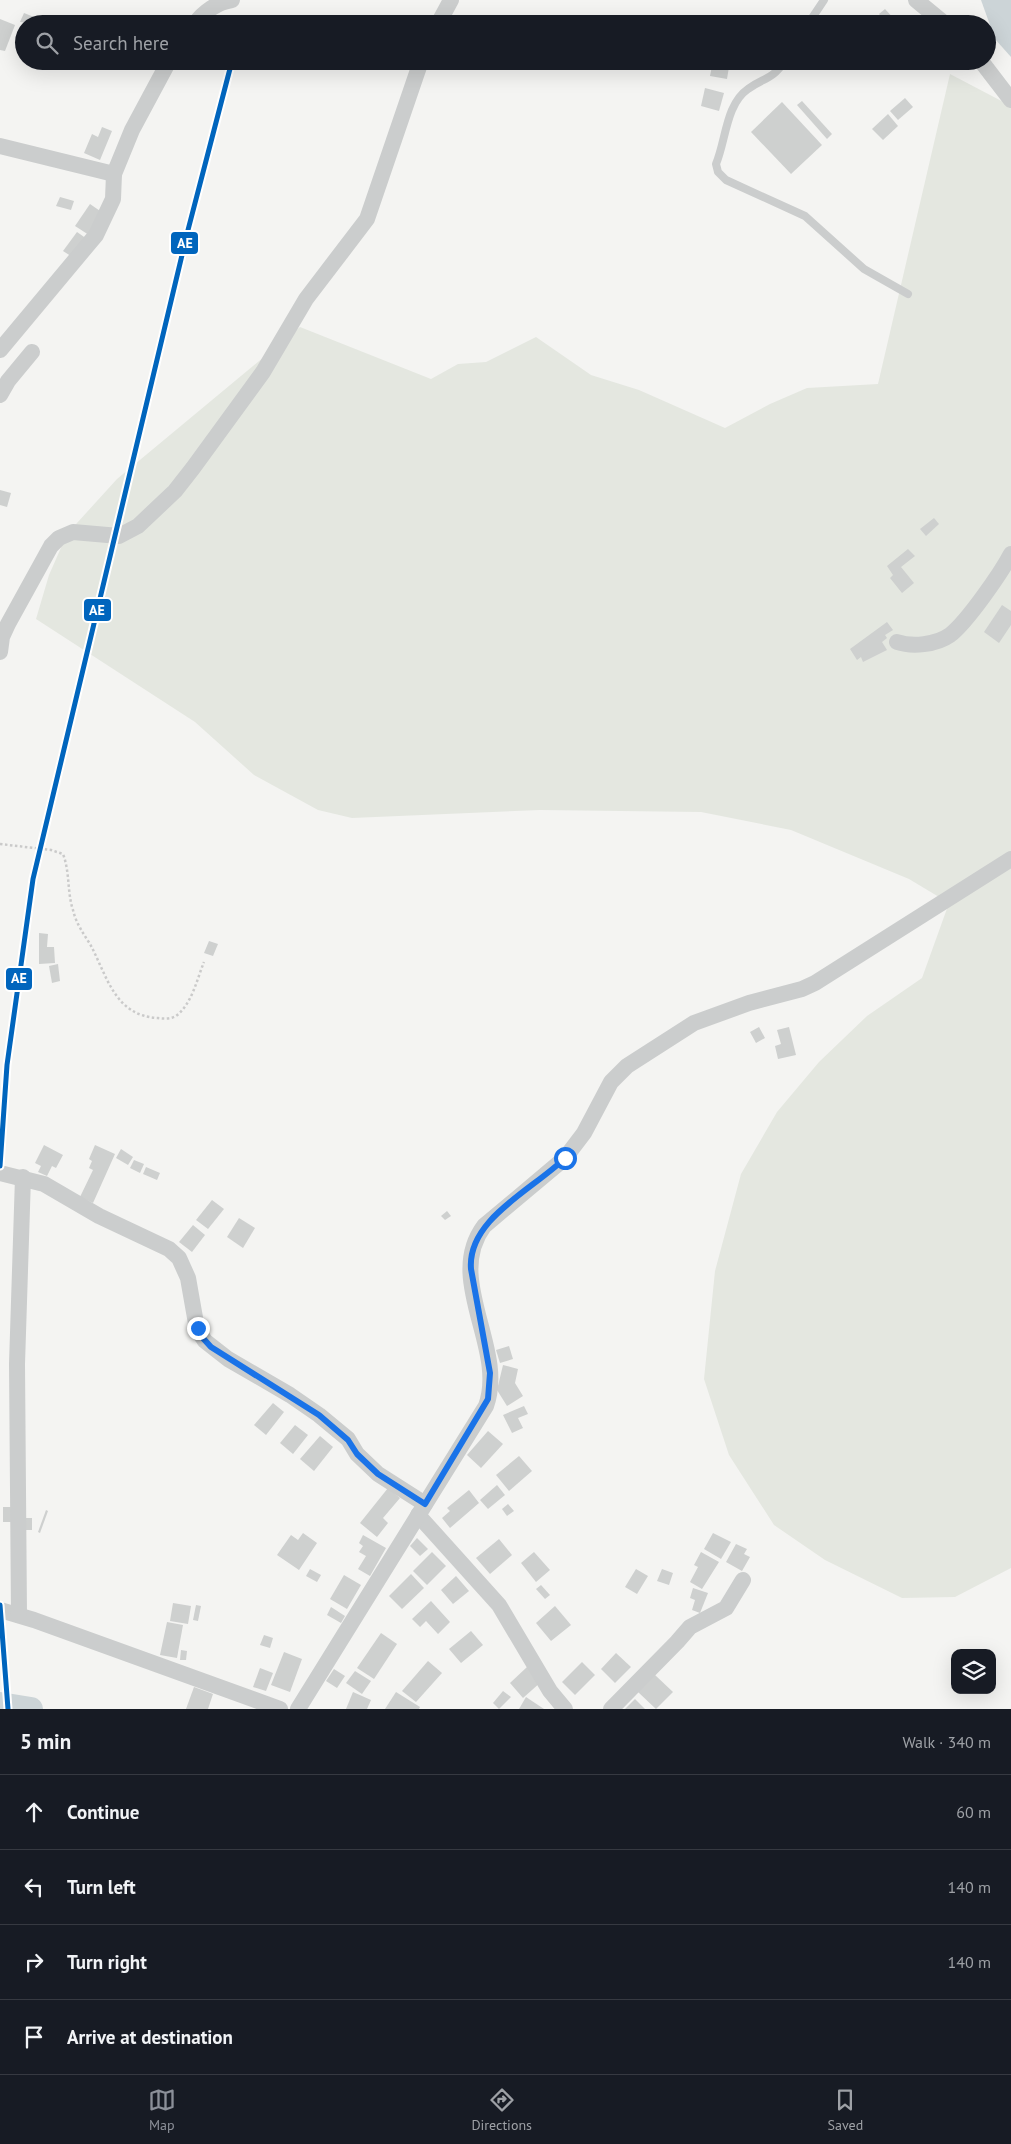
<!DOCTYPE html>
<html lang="en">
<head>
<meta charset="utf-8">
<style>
  body { margin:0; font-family:"PT Sans",sans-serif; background:#20242c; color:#f1f3f6 }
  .controls { position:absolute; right:15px; bottom:15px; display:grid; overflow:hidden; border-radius:10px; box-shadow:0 5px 20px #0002 }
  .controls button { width:45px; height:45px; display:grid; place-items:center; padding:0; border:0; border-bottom:1px solid #363941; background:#171b24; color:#f1f3f6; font:25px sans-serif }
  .stop { position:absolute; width:15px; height:15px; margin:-11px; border:4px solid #1a73e8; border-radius:50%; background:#fff }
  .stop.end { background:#1a73e8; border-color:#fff; box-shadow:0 1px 5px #0008 }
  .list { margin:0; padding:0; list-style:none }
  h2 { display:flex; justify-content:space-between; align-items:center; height:65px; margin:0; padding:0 20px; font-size:21px }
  h2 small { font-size:16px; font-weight:400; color:#9ea1a6 }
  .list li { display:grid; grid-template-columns:32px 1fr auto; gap:15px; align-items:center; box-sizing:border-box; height:75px; padding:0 20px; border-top:1px solid #363941 }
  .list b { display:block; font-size:19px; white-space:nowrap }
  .list em { font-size:16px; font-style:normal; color:#9ea1a6 }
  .icon { flex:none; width:28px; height:28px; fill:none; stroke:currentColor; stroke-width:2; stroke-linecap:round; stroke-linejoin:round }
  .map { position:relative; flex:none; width:1011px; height:1709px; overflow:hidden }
  .search { position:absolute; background:#171b24; box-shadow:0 5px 20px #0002; left:15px; right:15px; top:15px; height:55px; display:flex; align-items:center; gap:12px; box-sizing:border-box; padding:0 18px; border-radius:28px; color:#9ea1a6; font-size:19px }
  .sheet { height:365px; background:#171b24 }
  nav { display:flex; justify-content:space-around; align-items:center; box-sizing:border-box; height:70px; border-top:1px solid #363941; background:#171b24; font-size:14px; color:#9ea1a6 }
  nav a { display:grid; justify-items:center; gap:2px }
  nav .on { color:#8c9099 }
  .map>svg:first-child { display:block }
  .green { fill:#e4e7e0 }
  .water { fill:#ccd4d7 }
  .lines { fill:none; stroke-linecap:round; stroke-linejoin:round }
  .river { stroke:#ccd4d7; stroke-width:24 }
  .building { fill:#ced0cf }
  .path { stroke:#cacaca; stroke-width:2.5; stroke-dasharray:2.5 2.5; stroke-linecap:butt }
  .service { stroke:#cbcdcd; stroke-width:8 }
  .minor { stroke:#cbcdcd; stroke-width:16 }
  .rail-1-casing { stroke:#fff; stroke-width:9 }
  .rail-1 { stroke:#0065bd; stroke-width:5 }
  .route { stroke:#1a73e8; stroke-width:6 }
  .line-badge { stroke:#fff; stroke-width:2 }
  .badge-label { font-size:14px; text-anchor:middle; font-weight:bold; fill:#fff }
</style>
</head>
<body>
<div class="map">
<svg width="1011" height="1709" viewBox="0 0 1011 1709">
  <rect width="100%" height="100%" fill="#f4f4f2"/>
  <polygon class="green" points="950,74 1011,106 1011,1568 955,1597 902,1598 825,1560 774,1525 729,1455 704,1379 715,1271 741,1174 777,1112 819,1062 867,1016 922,978 949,903 909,879 791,830 701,812 540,810 352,818 318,810 254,775 195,722 36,619 49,575 67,534 117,479 300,327 431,379 458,364 486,362 536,337 591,375 639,390 725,428 770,404 807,388 878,384"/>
  <polygon class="water" points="981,0 1011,0 1011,57 995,39"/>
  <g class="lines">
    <polyline class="river" points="0,1704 31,1709"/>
  </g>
  <g class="building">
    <polygon points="885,9 896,21 893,24 887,24 879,14"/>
    <polygon points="24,13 39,19 37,24 20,22"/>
    <polygon points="0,19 15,25 5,51 0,50"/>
    <polygon points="713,61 730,61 727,79 710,76"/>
    <polygon points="705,88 724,93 719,111 701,106"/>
    <polygon points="905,98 913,107 898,120 890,111"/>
    <polygon points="802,101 832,134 827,139 797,105"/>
    <polygon points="782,102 822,145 791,174 751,132"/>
    <polygon points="888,114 898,126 883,140 872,129"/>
    <polygon points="102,127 112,131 100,160 84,153 92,134 98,137"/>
    <polygon points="60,197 74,201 71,210 56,206"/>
    <polygon points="90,204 103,213 89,235 75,226"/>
    <polygon points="77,232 87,239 74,258 63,251"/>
    <polygon points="0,490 11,493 7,507 0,505"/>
    <polygon points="934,518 939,524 926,536 920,529"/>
    <polygon points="908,549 915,556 901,567 914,583 902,593 890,578 893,575 887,566"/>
    <polygon points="1002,605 1011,611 1011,625 999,643 984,632"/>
    <polygon points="887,622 893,630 885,635 887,638 882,642 887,650 863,662 861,657 857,660 850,649"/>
    <polygon points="39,933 48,934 47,947 54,947 55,963 39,964"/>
    <polygon points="209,941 218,944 213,956 204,953"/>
    <polygon points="58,964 60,981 52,983 49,966"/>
    <polygon points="759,1027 765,1038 756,1043 750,1032"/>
    <polygon points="789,1027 796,1055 778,1059 775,1046 781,1044 777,1030"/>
    <polygon points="44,1145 63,1155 56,1168 52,1166 47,1176 38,1172 41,1166 35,1163"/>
    <polygon points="95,1145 115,1154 93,1203 80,1197 93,1170 89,1168 92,1161 89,1159"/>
    <polygon points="121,1149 133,1157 128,1165 116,1158"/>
    <polygon points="134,1160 144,1164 140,1173 130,1168"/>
    <polygon points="146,1167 160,1173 157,1180 143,1174"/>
    <polygon points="212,1200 224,1209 208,1229 196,1220"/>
    <polygon points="447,1211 451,1216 445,1220 441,1216"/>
    <polygon points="239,1218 255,1228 243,1248 227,1237"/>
    <polygon points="193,1225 205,1235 192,1252 179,1242"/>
    <polygon points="509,1346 513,1359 500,1363 496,1350"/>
    <polygon points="503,1365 518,1369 515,1383 523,1396 507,1406 497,1390"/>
    <polygon points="273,1403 284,1412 266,1435 254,1425"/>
    <polygon points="524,1406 528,1414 518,1418 523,1428 512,1433 503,1415"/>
    <polygon points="295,1425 308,1435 293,1454 280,1443"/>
    <polygon points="488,1431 503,1444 481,1468 467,1455"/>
    <polygon points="320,1436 333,1447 314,1471 300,1459"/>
    <polygon points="519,1456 532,1471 509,1491 496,1475"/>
    <polygon points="497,1485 505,1495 488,1509 480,1500"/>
    <polygon points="388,1488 400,1498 383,1518 388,1523 377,1537 360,1523"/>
    <polygon points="469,1490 479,1503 450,1528 442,1518 450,1511 447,1508"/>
    <polygon points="508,1504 514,1511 507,1516 502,1509"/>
    <rect x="3" y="1507" width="10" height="15"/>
    <polygon points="46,1510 48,1511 40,1533 38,1532"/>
    <rect x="22" y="1518" width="10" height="12"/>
    <polygon points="303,1533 317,1543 299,1570 277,1555 291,1535 298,1540"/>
    <polygon points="713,1533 731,1542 721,1559 704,1549"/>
    <polygon points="363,1535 386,1548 370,1576 358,1569 366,1556 359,1552 363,1546 359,1543"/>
    <polygon points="417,1538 428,1549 420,1556 410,1546"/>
    <polygon points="499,1539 512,1555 490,1574 476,1558"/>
    <polygon points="736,1544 747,1549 744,1554 750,1557 742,1571 726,1562"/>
    <polygon points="432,1552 446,1566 427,1585 413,1571"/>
    <polygon points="534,1552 550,1570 536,1582 521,1563"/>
    <polygon points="701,1552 719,1562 702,1589 690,1582 698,1567 694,1565"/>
    <polygon points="310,1569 321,1575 317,1582 306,1576"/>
    <polygon points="636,1569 648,1576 637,1594 625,1587"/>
    <polygon points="662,1569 673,1573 669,1585 657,1581"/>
    <polygon points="411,1574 424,1588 402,1609 389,1596"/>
    <polygon points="344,1575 361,1585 347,1609 330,1599"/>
    <polygon points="456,1576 469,1591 453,1604 441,1590"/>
    <polygon points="541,1585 550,1595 545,1599 536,1589"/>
    <polygon points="693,1588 708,1593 700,1613 692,1610 695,1600 690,1598"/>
    <polygon points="431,1601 450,1622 438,1634 426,1621 420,1627 412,1619"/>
    <polygon points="173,1603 191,1606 188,1624 170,1621"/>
    <polygon points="196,1605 201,1606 198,1621 193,1620"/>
    <polygon points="555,1606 571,1625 551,1641 536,1623"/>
    <polygon points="331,1607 345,1616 341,1623 327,1615"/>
    <polygon points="167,1622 183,1625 177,1658 160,1655"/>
    <polygon points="471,1631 483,1645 461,1663 449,1649"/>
    <polygon points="381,1633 397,1644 374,1679 357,1668"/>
    <polygon points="264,1635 273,1638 270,1648 260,1645"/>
    <polygon points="181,1650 187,1651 186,1660 180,1660"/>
    <polygon points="284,1652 302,1659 290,1692 271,1685"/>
    <polygon points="616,1653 631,1667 615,1683 601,1669"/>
    <polygon points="428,1661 442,1673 416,1702 402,1691"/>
    <polygon points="582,1662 595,1675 575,1695 562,1682"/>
    <polygon points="527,1667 541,1682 523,1698 510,1683"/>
    <polygon points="260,1668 273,1673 266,1691 253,1687"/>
    <polygon points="334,1669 345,1676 337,1688 326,1681"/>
    <polygon points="355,1671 371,1681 362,1694 346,1683"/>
    <polygon points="655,1675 673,1692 656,1709 638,1692"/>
    <polygon points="194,1687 213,1694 208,1709 186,1709"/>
    <polygon points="503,1691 511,1697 499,1709 493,1703"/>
    <polygon points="353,1692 371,1700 367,1709 346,1709"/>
    <polygon points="396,1692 420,1707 419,1709 385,1709"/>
    <polygon points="526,1697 544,1709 519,1709"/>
    <polygon points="635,1699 645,1709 625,1709"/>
  </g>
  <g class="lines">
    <path class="path" d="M0 844 51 850 63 854C70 872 67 892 73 910 76 923 83 933 90 944 107 975 114 1016 158 1018 164 1019 171 1019 176 1016 192 1004 197 979 204 962"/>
    <g class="service">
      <polyline points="808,24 824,0"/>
      <path d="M785 61C771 81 764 77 748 89 726 104 726 140 716 164L718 172 726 180 805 216 864 269 908 294"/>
    </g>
    <g class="minor">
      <polyline points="916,0 945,24"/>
      <path d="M195 24C203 12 218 2 232 0"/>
      <polyline points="438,24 451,0"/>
      <polyline points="981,61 1011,100"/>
      <polyline points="0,146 114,174"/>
      <polyline points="0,350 96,235 113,199 114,174 132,130 169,61"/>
      <polyline points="0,395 8,381 32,352"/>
      <path d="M897 642C912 647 936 645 950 635 967 622 1001 573 1011 554"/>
      <polyline points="0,652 2,637 8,624 51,546 59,538 73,532 119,536 138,526 175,491 193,468 263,372 306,299 367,219 421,61"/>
      <polyline points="0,1173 44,1184 99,1216 169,1249 179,1258 188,1278 197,1329 205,1341 228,1359 290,1395 319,1415 348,1439 357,1454 378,1474 425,1504"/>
      <polyline points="418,1515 499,1605 550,1691 565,1709"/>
      <polyline points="0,1610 34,1620 280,1709"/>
      <polyline points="19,1615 17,1364 23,1177"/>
      <path d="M298 1709 486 1406C507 1348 444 1280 484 1226L565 1158 584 1133 611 1082 627 1066 694 1023 749 1003 802 989 815 983 1011 859"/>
      <polyline points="611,1709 677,1642 690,1627 726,1608 743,1580"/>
    </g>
    <g class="rail-1-casing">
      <g id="rail-1">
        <polyline points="0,1166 7,1065 33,879 188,230 232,61"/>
        <polyline points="0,1605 8,1709"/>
      </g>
    </g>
    <use href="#rail-1" class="rail-1"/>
  </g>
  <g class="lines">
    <path class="route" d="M198 1328 201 1336 211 1347 319 1415 348 1440 357 1454 378 1474 425 1504 488 1399 490 1373 471 1269C467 1219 534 1189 565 1158"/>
  </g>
  <g class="line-badge">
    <rect x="170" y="231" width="29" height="24" rx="5" fill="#0065bd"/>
    <rect x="83" y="598" width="29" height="24" rx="5" fill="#0065bd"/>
    <rect x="5" y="967" width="28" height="24" rx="5" fill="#0065bd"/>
  </g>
  <g class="badge-label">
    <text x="185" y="248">AE</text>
    <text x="97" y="615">AE</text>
    <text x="19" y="983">AE</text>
  </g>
</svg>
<div class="controls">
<button><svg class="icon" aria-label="layers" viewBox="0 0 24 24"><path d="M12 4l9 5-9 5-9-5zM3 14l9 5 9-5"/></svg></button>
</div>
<div class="stop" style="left:565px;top:1158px"></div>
<div class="stop end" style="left:198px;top:1328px"></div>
<div class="search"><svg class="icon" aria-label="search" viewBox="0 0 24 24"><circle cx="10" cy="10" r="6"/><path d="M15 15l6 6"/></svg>Search here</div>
</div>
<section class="sheet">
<h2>5 min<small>Walk · 340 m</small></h2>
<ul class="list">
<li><svg class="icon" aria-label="ahead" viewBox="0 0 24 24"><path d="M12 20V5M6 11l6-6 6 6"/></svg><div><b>Continue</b></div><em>60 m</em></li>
<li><svg class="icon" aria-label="left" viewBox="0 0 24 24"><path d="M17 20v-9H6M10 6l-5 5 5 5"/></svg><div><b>Turn left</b></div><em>140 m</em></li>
<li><svg class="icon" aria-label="right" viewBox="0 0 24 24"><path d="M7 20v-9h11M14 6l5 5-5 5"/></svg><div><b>Turn right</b></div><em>140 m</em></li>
<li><svg class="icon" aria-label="arrive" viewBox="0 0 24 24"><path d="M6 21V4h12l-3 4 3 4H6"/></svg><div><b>Arrive at destination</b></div></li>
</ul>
</section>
<nav>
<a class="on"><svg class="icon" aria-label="map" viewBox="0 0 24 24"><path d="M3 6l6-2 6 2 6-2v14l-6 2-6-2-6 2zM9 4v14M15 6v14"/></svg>Map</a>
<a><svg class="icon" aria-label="directions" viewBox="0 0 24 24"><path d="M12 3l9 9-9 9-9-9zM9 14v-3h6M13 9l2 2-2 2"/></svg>Directions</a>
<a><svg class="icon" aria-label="saved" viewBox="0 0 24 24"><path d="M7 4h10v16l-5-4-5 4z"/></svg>Saved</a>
</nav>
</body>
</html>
